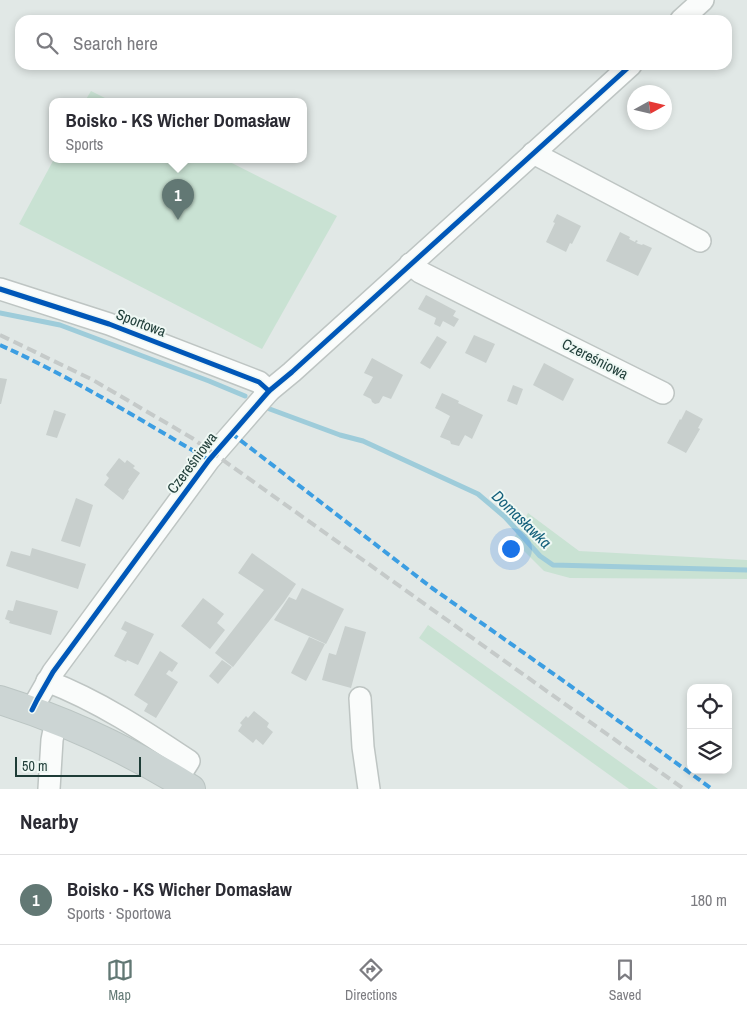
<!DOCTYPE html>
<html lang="en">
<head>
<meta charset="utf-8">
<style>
  body { margin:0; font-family:"Archivo Narrow",sans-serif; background:#f2f2f3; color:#2b2b33 }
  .controls { position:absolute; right:15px; bottom:15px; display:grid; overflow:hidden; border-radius:10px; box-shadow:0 2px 8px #0003 }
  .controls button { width:45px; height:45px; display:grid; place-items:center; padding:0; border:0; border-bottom:1px solid #e1e1e2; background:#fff; color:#2b2b33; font:25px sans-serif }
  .compass { position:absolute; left:627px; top:85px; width:45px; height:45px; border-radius:50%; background:#fff; box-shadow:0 2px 8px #0003; rotate:82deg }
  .scale { position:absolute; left:15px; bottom:12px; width:126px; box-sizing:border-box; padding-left:5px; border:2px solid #1e3c37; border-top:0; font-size:14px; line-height:18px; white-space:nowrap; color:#1e3c37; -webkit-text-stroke:4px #eff8f4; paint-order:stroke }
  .you { position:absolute; left:510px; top:548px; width:18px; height:18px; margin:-12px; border:4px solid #fff; border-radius:50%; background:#1a73e8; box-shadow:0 0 0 8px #1a73e833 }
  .badge { display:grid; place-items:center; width:32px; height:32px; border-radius:50%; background:#627874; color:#fff; font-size:16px; font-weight:700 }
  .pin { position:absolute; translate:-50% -41px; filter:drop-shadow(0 1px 2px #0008) }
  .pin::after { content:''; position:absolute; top:26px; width:18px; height:15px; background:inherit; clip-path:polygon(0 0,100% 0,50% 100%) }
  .popup { position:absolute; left:49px; top:98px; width:258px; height:65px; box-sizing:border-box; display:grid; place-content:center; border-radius:10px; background:#fff; filter:drop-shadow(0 1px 4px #0005); font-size:16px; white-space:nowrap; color:#7c7c81 }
  .popup b { font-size:19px; color:#2b2b33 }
  .popup::after { content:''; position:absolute; left:50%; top:100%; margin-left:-10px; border:10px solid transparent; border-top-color:#fff }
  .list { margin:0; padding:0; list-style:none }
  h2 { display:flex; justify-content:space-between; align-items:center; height:65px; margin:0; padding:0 20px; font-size:21px }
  h2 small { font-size:16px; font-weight:400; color:#7c7c81 }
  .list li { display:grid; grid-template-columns:32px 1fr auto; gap:15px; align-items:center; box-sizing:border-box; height:90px; padding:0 20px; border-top:1px solid #e1e1e2 }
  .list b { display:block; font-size:19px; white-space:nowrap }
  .list p { margin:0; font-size:16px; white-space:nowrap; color:#7c7c81 }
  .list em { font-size:16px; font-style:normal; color:#7c7c81 }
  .icon { flex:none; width:28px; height:28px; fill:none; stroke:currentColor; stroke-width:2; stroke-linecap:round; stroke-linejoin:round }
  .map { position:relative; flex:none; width:747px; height:789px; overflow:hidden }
  .search { position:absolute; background:#fff; box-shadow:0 2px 8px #0003; left:15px; right:15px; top:15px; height:55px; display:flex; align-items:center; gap:12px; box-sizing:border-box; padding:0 18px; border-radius:15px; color:#7c7c81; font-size:19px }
  .sheet { height:155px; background:#fff }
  nav { display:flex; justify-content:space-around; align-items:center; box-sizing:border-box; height:70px; border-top:1px solid #e1e1e2; background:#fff; font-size:14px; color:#7c7c81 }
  nav a { display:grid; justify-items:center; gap:2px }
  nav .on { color:#627874 }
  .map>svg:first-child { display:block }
  .green { fill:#c9e2d3 }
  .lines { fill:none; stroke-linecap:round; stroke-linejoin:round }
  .stream { stroke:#9eccda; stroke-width:5 }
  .building { fill:#c8cfcd }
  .minor-casing { stroke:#bec5c3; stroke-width:24 }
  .major-casing { stroke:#bbc5c3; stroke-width:30 }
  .minor { stroke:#fafcfb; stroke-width:21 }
  .major { stroke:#ccd5d4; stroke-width:28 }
  .rail { stroke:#c5cac9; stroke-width:4; stroke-dasharray:10 5; stroke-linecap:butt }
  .quiet { stroke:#3c9ee2; stroke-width:4; stroke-dasharray:8 4; stroke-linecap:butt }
  .cycleway-casing { stroke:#eff8f4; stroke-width:8 }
  .cycleway { stroke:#0057b8; stroke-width:5 }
  .labels { text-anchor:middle; stroke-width:4; stroke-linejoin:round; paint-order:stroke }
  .street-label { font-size:15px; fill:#1e3c37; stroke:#eff8f4 }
  .water-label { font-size:16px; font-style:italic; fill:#14607c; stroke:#eff8f4 }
</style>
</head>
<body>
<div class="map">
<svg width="747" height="789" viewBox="0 0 747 789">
  <rect width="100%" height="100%" fill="#e1e8e6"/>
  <g class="green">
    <polygon points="91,91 111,101 85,101"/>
    <polygon points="54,159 224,159 337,216 262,349 19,224"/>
    <polygon points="528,513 579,551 747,560 747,579 570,578 544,571 513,540"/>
    <polygon points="428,625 658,789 629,789 419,638"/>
  </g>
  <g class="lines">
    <g class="stream">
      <polyline points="0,313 60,325 209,381 245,396"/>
      <polyline points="267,408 340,435 363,441 478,494 505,517 540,556 553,565 747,570"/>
    </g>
  </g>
  <g class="building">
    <polygon points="557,214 581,226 572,244 570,243 566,252 546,242 555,223 553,222"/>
    <polygon points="620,232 630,237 629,239 635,242 636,240 638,241 636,243 642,245 643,244 652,248 638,276 606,261"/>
    <polygon points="426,295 456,311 453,316 459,319 454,327 443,321 440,327 434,324 436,318 418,309"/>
    <polygon points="474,335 495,344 486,363 465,353"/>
    <polygon points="437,336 447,342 430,369 420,363"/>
    <polygon points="372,358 403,375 391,399 383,396 379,403 375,404 372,402 371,399 363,395 373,377 364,373"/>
    <polygon points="544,363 574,379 563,401 533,385"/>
    <polygon points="0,378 7,379 1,404 0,404"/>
    <polygon points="513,385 523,389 517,405 507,401"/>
    <polygon points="442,393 459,401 458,403 483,415 472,439 465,435 459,446 451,444 450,441 440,437 450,416 435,408"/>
    <polygon points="54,410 66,414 57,438 46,435"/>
    <polygon points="686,410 703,419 698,428 700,429 686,453 667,443 680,419 681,420"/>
    <polygon points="119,458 125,463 127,460 135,466 133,468 140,473 128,490 129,491 123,500 104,485 109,478 106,475"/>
    <polygon points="76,498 93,505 80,547 61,541"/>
    <polygon points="32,548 86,564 78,589 6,566 11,551 30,556"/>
    <polygon points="252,553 296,584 284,602 233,667 215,653 264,590 238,573"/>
    <polygon points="302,588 344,609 326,644 274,620 289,597 296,600"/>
    <polygon points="203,598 224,614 217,623 225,630 210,649 181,626"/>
    <polygon points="16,600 58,611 51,635 9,623 10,621 5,619 8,610 13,611"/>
    <polygon points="125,621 154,634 138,665 127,660 126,662 114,656 127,632 121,629"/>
    <polygon points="345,626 366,632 351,688 322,680 329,653 336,655"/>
    <polygon points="309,637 325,644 306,681 291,673"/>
    <polygon points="160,651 178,663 172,672 169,670 166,674 178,682 156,718 144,711 148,704 134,695"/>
    <polygon points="222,660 232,667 218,684 209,676"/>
    <polygon points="254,711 269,723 267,727 273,732 263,745 256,739 253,743 238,731 242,725 240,723 246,716 248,718"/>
  </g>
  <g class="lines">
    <g class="minor-casing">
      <g id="minor">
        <polyline points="681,20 703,0"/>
        <polyline points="533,153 700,241"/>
        <polyline points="410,264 420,272 663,393"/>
        <polyline points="0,289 109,324 259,382 269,391"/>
        <path d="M47 681C99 701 144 731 189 761L177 780"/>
        <polyline points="360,698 363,747 369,789"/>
        <polyline points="32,710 37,700 53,672 209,460 269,391 292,372 631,65"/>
        <polyline points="49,789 52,740 56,720"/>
      </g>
    </g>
    <g class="major-casing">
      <path id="major" d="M0 700C67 721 131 751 191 789"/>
    </g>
    <use href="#minor" class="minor"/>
    <use href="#major" class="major"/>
    <polyline class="rail" points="0,335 93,380 192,438 684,789"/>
    <g class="quiet">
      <path d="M0 345C73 378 141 420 209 460"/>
      <polyline points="231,433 432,588 565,682 712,789"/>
    </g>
    <g class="cycleway-casing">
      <g id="cycleway">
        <polyline points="0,289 109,324 259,382 269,391"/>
        <polyline points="32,710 37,700 53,672 209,460 269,391 292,372 631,65"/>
      </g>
    </g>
    <use href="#cycleway" class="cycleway"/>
  </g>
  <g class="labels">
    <g class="street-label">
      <text transform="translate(141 323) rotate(21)" y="5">Sportowa</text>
      <text transform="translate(595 359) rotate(27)" y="5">Czereśniowa</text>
      <text transform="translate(192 463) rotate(-53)" y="5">Czereśniowa</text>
    </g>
    <g class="water-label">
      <text transform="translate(522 519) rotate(44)" y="6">Domasławka</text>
    </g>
  </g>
</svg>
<div class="controls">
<button><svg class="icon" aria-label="locate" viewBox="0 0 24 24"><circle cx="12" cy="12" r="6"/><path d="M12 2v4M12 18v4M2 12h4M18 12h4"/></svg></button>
<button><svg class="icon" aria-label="layers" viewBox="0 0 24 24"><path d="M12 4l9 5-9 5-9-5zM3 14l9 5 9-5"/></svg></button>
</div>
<svg class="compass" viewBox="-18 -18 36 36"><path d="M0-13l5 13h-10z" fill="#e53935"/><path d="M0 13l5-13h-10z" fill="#7c7c81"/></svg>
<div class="scale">50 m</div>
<div class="you"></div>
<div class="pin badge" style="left:178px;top:220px">1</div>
<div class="popup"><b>Boisko - KS Wicher Domasław</b>Sports</div>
<div class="search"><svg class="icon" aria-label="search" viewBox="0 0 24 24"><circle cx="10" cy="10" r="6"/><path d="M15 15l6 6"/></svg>Search here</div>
</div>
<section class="sheet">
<h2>Nearby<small></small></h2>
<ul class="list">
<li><span class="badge">1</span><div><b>Boisko - KS Wicher Domasław</b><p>Sports · Sportowa</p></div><em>180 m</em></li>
</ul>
</section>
<nav>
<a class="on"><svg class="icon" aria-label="map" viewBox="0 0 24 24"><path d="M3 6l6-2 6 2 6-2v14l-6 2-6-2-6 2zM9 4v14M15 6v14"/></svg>Map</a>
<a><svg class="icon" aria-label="directions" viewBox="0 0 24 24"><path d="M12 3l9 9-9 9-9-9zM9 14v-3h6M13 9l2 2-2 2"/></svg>Directions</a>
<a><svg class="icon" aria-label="saved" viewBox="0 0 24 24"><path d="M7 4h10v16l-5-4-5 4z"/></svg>Saved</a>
</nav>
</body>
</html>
